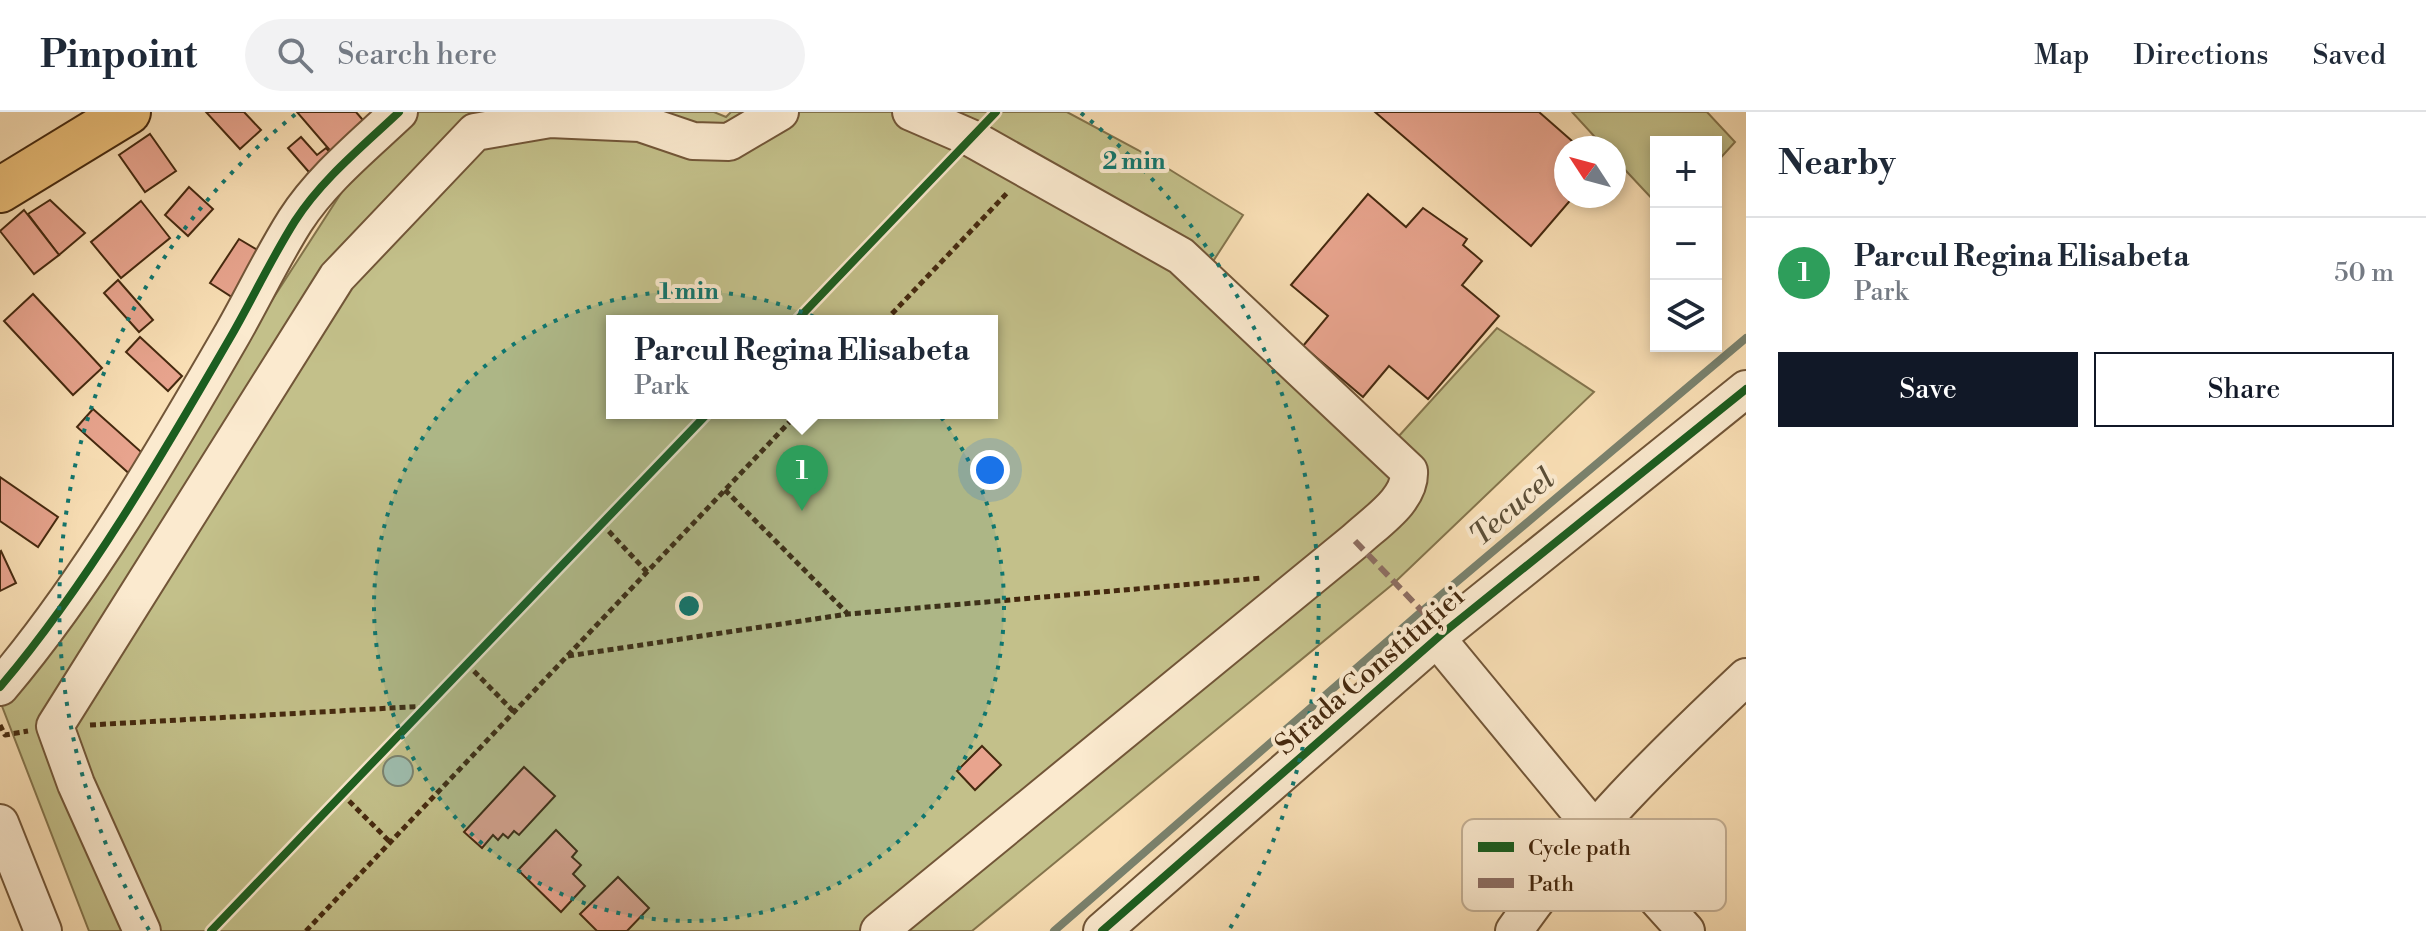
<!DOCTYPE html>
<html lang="en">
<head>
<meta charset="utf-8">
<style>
  body { margin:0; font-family:"Libre Bodoni",serif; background:#f2f2f3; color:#1f2937 }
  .controls { position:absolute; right:24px; top:24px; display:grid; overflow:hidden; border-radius:0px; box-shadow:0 4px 12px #0003 }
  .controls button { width:72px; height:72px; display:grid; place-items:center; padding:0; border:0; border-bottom:2px solid #e0e1e3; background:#fff; color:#1f2937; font:40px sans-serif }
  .compass { position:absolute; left:1554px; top:24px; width:72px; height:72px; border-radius:50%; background:#fff; box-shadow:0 4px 12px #0003; rotate:306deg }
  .you { position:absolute; left:990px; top:358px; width:28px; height:28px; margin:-20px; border:6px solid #fff; border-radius:50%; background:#1a73e8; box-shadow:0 0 0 12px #1a73e833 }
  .badge { display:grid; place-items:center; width:52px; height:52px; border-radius:50%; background:#111827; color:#fff; font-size:26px; font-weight:700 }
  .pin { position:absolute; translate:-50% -66px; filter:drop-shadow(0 2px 4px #0008) }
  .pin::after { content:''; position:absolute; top:42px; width:28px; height:24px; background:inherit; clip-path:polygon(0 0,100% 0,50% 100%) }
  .popup { position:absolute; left:606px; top:203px; width:392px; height:104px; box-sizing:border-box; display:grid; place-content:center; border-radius:0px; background:#fff; filter:drop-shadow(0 2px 6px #0005); font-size:26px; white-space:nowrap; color:#747a83 }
  .popup b { font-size:30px; color:#1f2937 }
  .popup::after { content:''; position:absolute; left:50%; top:100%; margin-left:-16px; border:16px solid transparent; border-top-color:#fff }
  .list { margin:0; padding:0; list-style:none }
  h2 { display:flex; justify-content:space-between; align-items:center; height:104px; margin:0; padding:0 32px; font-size:34px }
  h2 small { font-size:26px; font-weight:400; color:#747a83 }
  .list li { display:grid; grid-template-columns:52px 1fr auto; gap:24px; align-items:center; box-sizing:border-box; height:112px; padding:0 32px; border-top:2px solid #e0e1e3 }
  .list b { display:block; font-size:30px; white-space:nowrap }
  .list p { margin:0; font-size:26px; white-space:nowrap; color:#747a83 }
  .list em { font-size:26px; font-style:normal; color:#747a83 }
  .actions { display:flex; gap:16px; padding:24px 32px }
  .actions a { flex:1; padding:18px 0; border:2px solid #111827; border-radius:0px; text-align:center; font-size:28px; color:#111827 }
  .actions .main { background:#111827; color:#fff }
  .icon { flex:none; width:44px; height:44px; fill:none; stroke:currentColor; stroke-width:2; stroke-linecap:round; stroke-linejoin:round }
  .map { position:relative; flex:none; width:1746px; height:819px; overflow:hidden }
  header { display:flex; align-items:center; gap:48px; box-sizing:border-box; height:112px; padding:0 40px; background:#fff; border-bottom:2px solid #e0e1e3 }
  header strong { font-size:38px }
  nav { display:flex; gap:44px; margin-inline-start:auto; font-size:28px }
  .search { width:560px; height:72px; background:#f2f2f3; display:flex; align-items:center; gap:20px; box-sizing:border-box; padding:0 28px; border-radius:44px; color:#747a83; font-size:30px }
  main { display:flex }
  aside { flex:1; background:#fff }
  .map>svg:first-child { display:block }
  .green { fill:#c3c08a; stroke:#84744c; stroke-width:2; fill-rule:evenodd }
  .water { fill:#9ebdae; stroke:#7a826e; stroke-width:2 }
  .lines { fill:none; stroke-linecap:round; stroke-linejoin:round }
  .stream { stroke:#7a826e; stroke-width:8 }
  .building { fill:#e8a48e; stroke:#45290f; stroke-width:2 }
  .minor-casing { stroke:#725638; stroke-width:40 }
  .major-casing { stroke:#45290f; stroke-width:48 }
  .path { stroke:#45290f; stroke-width:5; stroke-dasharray:6 4; stroke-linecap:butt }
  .minor { stroke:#fbeacf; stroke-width:36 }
  .major { stroke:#ecc07a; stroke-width:44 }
  .quiet { stroke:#8d6e63; stroke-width:6; stroke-dasharray:12 6; stroke-linecap:butt }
  .cycleway-casing { stroke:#fbeacf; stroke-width:13 }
  .cycleway { stroke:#1b5e20; stroke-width:8 }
  .ring { fill:none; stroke:#0f766e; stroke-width:4; stroke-dasharray:4 8 }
  .labels { text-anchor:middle; stroke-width:8; stroke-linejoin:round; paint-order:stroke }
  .street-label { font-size:28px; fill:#45290f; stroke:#fbeacf }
  .water-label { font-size:30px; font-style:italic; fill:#5b4e37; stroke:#fbeacf }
  .key { fill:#fbeacf; stroke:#c4b095; stroke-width:2 }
  .key-label { font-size:22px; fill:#45290f }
  .centre { fill:#0f766e; stroke:#fbeacf; stroke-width:4 }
  .ring-label { font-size:24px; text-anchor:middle; font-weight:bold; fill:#0f766e; stroke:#fbeacf; stroke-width:8; stroke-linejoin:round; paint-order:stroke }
</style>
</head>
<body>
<header>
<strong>Pinpoint</strong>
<div class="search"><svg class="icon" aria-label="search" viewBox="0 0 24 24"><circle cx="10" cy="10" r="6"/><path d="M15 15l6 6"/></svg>Search here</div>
<nav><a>Map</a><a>Directions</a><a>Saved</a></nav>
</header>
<main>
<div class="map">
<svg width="1746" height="819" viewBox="0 0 1746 819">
  <rect width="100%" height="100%" fill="#f9dfb5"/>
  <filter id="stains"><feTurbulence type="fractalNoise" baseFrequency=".0025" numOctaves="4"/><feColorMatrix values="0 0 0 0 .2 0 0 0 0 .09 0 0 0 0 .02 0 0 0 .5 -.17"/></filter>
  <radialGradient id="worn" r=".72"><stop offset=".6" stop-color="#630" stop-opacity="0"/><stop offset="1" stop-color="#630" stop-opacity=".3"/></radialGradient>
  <g class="green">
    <path d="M414 0H714L726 5 731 0H1067L1138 38 1243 103 1212 151 1398 325 1497 216 1594 280 1393 472 972 819H89L0 589 40 547 369 38ZM612 209H992V301H612Z"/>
    <polygon points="1572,0 1707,0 1735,30 1716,51 1716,30 1656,30 1656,91 1614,46 1614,36 1605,36"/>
  </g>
  <circle class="water" cx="398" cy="659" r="15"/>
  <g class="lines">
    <polyline class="stream" points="1054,819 1421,500 1746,226"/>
  </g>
  <g class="building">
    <polygon points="206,0 244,0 261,18 240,37"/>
    <polygon points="297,0 356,0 368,14 334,43"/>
    <polygon points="1375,0 1539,0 1580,36 1566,36 1566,84 1574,84 1531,134"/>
    <polygon points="150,22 176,59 145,80 119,43"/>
    <polygon points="301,25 317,43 326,36 337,48 315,67 288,36"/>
    <polygon points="189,75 213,97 188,124 165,103"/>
    <polygon points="1368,82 1406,115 1423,96 1467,127 1463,133 1482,149 1462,173 1499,204 1428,287 1389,254 1363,285 1303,234 1328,204 1291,173"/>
    <polygon points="50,88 85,121 59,143 28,102"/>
    <polygon points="141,89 170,126 121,166 91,130"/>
    <polygon points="24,98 59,143 34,162 0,119"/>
    <polygon points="239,127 264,142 235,187 210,171"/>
    <polygon points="118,168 153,208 139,220 104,181"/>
    <polygon points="33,182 102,256 73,283 4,209"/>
    <polygon points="140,225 182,264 168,279 126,240"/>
    <polygon points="93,297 149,347 133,365 77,315"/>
    <polygon points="0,365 58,405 38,435 0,409"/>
    <polygon points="1,439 16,471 0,479 0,440"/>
    <polygon points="982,634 1001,653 975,678 957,659"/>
    <polygon points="524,655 555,684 519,723 514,719 508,726 503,722 498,728 493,723 482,736 464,720"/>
    <polygon points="556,718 577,739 572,745 581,753 573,762 585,774 561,800 518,758"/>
    <polygon points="618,765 649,796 627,819 597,819 580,802"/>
  </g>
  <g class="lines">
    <g class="minor-casing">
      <g id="minor">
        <polyline points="1438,528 1594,717 1686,819"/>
        <path d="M0 575C86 474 163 342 230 226 252 188 271 147 295 109 322 67 363 34 399 0"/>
        <polyline points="0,711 43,819"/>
        <polyline points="142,819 76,672 55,614 337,165 475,20 550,7 640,11 693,29 729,30 780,0"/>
        <path d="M879 819 1355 429C1375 410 1411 388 1409 359L1181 144 971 26 911 0"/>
        <polyline points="1102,819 1443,521 1746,277"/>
        <path d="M1514 819C1580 724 1662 644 1746 565"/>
      </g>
    </g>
    <g class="major-casing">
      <polyline id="major" points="0,78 128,0"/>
    </g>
    <g class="path">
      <polyline points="885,209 1009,79"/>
      <polyline points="725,378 847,501"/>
      <polyline points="602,412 647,460"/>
      <polyline points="568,544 848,502 1262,466"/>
      <polyline points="467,552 514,600"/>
      <polyline points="0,613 5,623 28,619"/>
      <polyline points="90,613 427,594"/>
      <polyline points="342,682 390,730"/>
      <polyline points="306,819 798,301"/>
    </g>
    <use href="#minor" class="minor"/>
    <use href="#major" class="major"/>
    <polyline class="quiet" points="1355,429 1443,521"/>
    <g class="cycleway-casing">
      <g id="cycleway">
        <polyline points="796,209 996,0"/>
        <path d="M0 575C86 474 163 342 230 226 252 188 271 147 295 109 322 67 363 34 399 0"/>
        <polyline points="211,819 708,301"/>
        <polyline points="1102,819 1443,521 1746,277"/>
      </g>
    </g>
    <use href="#cycleway" class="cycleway"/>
  </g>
  <circle cx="689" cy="494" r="315" fill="#0f766e" fill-opacity=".12"/>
  <g class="ring">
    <circle cx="689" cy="494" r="315"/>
    <path d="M149 818A630 630 0 0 1 297 1M1081 1A630 630 0 0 1 1229 818"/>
  </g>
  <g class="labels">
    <g class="street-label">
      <text transform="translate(1369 558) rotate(-41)" y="10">Strada Constituției</text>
    </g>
    <g class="water-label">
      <text transform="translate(1512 395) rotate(-41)" y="10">Tecucel</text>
    </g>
  </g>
  <rect x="1462" y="707" width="264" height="92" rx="12" class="key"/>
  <rect x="1478" y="730" width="36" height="10" fill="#1b5e20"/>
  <rect x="1478" y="766" width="36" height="10" fill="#8d6e63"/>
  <g class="key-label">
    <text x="1528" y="743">Cycle path</text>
    <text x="1528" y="779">Path</text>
  </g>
  <circle cx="689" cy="494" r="12" class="centre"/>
  <g class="ring-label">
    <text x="1134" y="57">2 min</text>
    <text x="689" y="187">1 min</text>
  </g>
  <rect width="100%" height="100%" filter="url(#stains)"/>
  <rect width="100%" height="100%" fill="url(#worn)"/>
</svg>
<div class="controls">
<button>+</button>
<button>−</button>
<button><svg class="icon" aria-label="layers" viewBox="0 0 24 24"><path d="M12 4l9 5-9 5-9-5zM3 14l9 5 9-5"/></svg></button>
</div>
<svg class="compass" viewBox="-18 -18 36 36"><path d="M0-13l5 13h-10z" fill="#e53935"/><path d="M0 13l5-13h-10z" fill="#747a83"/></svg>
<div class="you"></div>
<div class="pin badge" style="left:802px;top:399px;background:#2e9e5b">1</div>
<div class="popup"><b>Parcul Regina Elisabeta</b>Park</div>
</div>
<aside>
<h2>Nearby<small></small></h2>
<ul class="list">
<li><span class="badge" style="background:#2e9e5b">1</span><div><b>Parcul Regina Elisabeta</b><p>Park</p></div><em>50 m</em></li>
</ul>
<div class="actions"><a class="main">Save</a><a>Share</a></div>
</aside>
</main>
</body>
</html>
